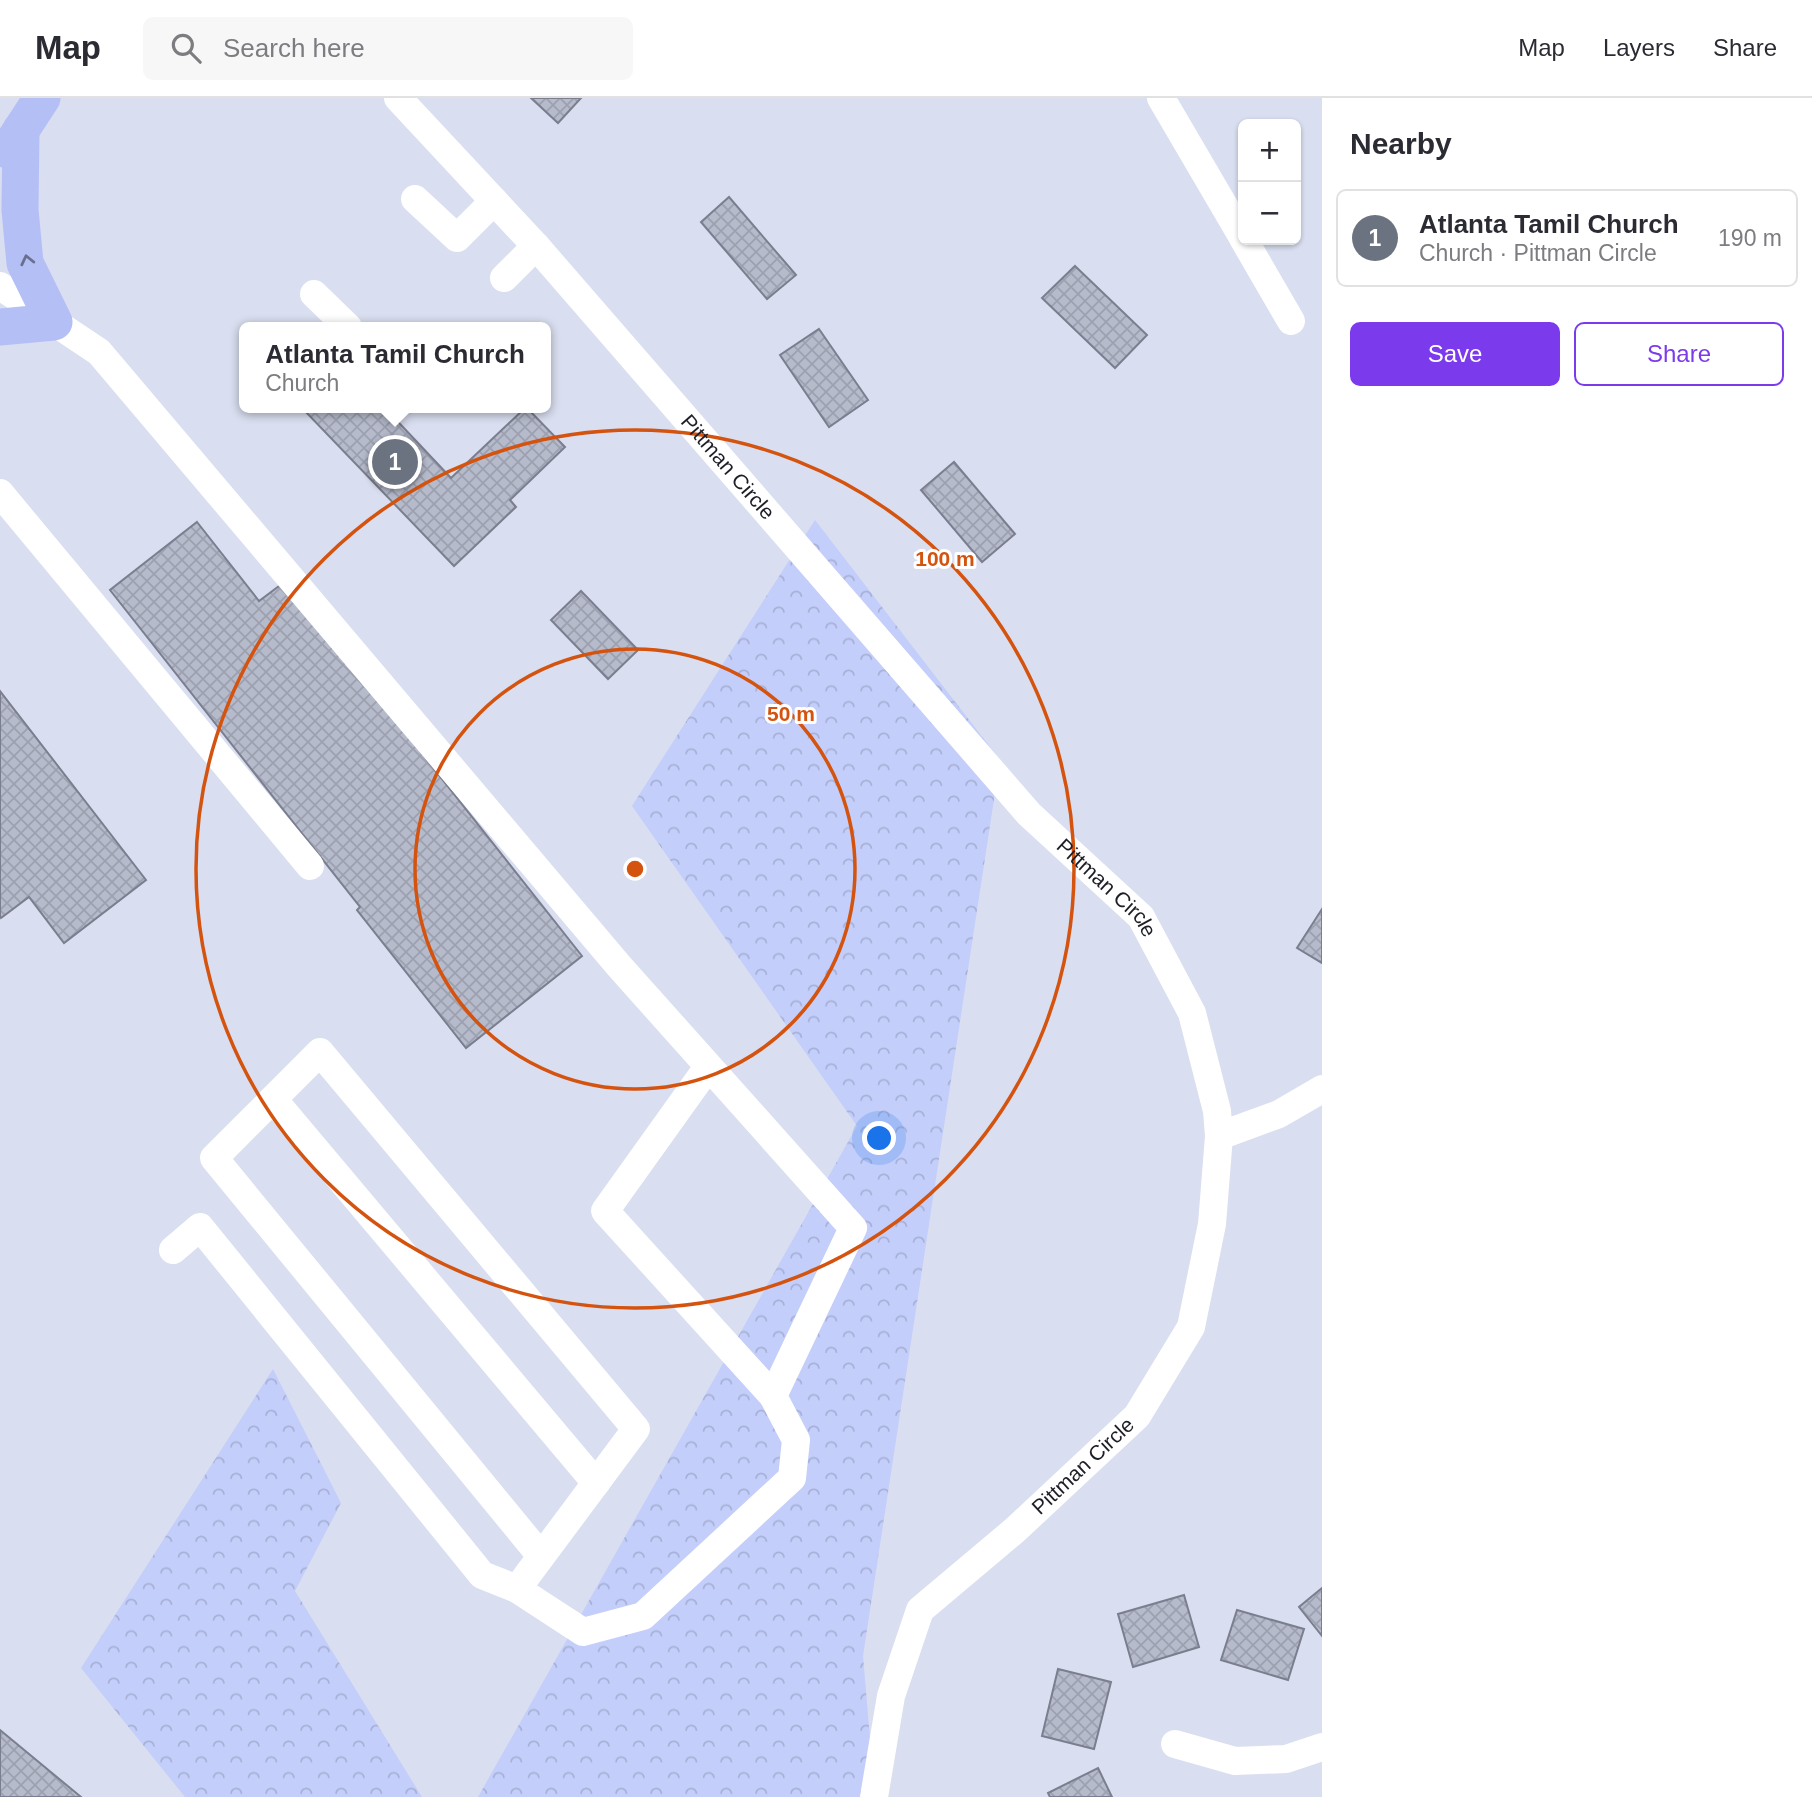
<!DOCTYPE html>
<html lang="en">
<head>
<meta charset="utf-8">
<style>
  body { margin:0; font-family:Helvetica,sans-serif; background:#f7f7f7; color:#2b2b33 }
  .controls { position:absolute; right:21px; top:21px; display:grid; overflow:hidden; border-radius:10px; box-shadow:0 2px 5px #0004 }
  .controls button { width:63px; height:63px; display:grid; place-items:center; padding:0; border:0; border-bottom:2px solid #e1e1e2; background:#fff; color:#2b2b33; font:35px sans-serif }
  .you { position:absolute; left:880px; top:1041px; width:24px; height:24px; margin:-18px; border:5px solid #fff; border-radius:50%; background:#1a73e8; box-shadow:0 0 0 10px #1a73e833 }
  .badge { display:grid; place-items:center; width:46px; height:46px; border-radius:50%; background:#7c3aed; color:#fff; font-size:23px; font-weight:700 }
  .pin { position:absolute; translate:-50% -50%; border:4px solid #fff; box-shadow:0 2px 7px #0006 }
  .popup { position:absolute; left:239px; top:224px; width:312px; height:91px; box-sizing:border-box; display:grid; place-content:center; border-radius:10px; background:#fff; filter:drop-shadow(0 2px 5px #0005); font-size:23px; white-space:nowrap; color:#7c7c81 }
  .popup b { font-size:26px; color:#2b2b33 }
  .popup::after { content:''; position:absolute; left:50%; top:100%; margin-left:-14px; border:14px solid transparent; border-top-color:#fff }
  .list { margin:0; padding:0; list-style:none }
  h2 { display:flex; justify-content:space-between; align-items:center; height:91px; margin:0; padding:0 28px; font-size:30px }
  h2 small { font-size:23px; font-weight:400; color:#7c7c81 }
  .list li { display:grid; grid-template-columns:46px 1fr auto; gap:21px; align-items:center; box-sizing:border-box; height:98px; margin:0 14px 14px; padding:0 14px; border:2px solid #e1e1e2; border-radius:10px }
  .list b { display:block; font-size:26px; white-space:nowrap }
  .list p { margin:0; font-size:23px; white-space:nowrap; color:#7c7c81 }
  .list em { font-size:23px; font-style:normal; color:#7c7c81 }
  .actions { display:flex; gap:14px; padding:21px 28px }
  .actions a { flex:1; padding:16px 0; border:2px solid #7c3aed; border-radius:10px; text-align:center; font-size:24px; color:#7c3aed }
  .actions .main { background:#7c3aed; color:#fff }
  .icon { flex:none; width:38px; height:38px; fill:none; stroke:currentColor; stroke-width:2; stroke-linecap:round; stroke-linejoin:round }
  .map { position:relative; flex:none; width:1322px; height:1699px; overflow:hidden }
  header { display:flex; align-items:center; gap:42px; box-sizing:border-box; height:98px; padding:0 35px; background:#fff; border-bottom:2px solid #e1e1e2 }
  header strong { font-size:33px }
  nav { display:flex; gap:38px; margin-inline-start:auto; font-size:24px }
  .search { width:490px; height:63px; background:#f7f7f7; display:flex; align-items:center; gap:18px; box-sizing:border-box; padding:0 24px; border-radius:10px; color:#7c7c81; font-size:26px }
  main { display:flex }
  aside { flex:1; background:#fff }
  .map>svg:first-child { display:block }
  .forest { fill:url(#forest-crowns) }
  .building { fill:url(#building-cross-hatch); stroke:#7a7e8e; stroke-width:2 }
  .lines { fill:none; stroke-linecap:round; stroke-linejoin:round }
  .minor { stroke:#fff; stroke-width:28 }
  .major { stroke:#b4bff5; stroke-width:37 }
  .oneway { stroke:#696f8e }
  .ring { fill:none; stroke:#d4530f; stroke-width:3.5 }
  .labels { text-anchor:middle; stroke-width:6; stroke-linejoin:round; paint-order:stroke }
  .street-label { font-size:21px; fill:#1e1f26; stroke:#fff }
  .centre { fill:#d4530f; stroke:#fff; stroke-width:3.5 }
  .ring-label { font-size:21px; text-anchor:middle; font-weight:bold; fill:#d4530f; stroke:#fff; stroke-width:6; stroke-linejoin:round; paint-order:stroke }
</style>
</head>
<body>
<header>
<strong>Map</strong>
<div class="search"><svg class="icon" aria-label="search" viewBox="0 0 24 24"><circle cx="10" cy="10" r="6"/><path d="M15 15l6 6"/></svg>Search here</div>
<nav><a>Map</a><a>Layers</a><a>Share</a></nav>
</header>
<main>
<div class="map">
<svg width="1322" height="1699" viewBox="0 0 1322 1699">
  <defs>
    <pattern id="forest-crowns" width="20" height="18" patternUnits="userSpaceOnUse" patternTransform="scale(1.75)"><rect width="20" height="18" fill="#c3cefa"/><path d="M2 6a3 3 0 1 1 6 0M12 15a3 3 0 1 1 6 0" fill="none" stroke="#a7b0d6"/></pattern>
    <pattern id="building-cross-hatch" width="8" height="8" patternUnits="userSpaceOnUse" patternTransform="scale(1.75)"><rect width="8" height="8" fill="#b6bbcc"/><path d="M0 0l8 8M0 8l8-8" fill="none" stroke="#9ca0af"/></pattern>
  </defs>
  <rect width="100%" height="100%" fill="#d9def0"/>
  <g class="forest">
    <polygon points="815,422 1000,662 863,1558 875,1699 478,1699 857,1028 632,708"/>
    <polygon points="273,1271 341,1405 295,1493 422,1699 185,1699 81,1570"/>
  </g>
  <g class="building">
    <polygon points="531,0 581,0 558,25"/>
    <polygon points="729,99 796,177 767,201 701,124"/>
    <polygon points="1075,168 1147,237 1115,270 1042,200"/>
    <polygon points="819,231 868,302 829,329 780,257"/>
    <polygon points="302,310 385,310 451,380 525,310 527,310 565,349 510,402 516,409 454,468"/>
    <polygon points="954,364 1015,436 982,464 921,392"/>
    <polygon points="197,424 259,503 283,485 302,504 582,858 466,950 357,812 360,809 110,492"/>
    <polygon points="581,493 638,552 608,581 551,522"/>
    <polygon points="0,593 146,782 64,845 29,799 1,820 0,818"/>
    <polygon points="1322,811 1322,865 1297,850"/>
    <polygon points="1322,1490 1322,1538 1299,1509"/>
    <polygon points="1184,1497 1199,1549 1133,1569 1118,1516"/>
    <polygon points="1237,1512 1304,1531 1288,1582 1221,1562"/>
    <polygon points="1058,1571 1111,1584 1094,1651 1042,1638"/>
    <polygon points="0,1632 81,1699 0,1699"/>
    <polygon points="1098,1670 1112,1699 1050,1699 1048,1695"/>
  </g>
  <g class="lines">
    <g class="minor">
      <path id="s1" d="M398 0 536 148 1029 716 1141 819 1192 915 1217 1013 1219 1038 1212 1126 1191 1229 1137 1318 1015 1432 920 1512 891 1598 874 1699"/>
      <polyline points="1161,0 1243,140"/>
      <polyline points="415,101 457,140 494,103"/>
      <polyline points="1244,142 1291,223"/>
      <polyline points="504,180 536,148"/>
      <polyline points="0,188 99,254 619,868 853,1130 773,1298 796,1342 792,1380 643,1518 583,1534 517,1491 482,1477 200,1129 173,1152"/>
      <polyline points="314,196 348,229"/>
      <polyline points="0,395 310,768"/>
      <polyline points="708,969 605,1113 773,1298"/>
      <polyline points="273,1001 596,1385"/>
      <polyline points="1219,1038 1279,1016 1322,991"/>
      <polyline points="517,1491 636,1331 320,954 214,1060 541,1458"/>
      <polyline points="1175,1646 1235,1663 1286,1661 1322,1649"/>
    </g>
    <g class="major">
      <polyline points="8,52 42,0"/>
      <polyline points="0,229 54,224 25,165 20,112 21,32"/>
    </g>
  </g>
  <defs><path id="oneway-chevron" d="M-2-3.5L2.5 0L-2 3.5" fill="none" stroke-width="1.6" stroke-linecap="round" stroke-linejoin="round" transform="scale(1.75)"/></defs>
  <use class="oneway" href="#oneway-chevron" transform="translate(27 162) rotate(-103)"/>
  <g class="ring">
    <circle cx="635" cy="771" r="220"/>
    <circle cx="635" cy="771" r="439"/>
  </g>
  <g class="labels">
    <g class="street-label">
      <text dy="7" stroke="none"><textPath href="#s1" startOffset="495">Pittman Circle</textPath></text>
      <text dy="7" stroke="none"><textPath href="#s1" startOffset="1062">Pittman Circle</textPath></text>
      <text transform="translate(1083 1368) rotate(-43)" y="7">Pittman Circle</text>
    </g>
  </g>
  <circle cx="635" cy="771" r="10" class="centre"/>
  <g class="ring-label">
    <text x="945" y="468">100 m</text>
    <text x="791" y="623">50 m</text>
  </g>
</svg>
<div class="controls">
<button>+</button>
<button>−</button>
</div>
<div class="you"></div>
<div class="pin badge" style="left:395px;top:364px;background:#6b7280">1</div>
<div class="popup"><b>Atlanta Tamil Church</b>Church</div>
</div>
<aside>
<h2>Nearby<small></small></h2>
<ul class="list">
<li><span class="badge" style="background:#6b7280">1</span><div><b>Atlanta Tamil Church</b><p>Church · Pittman Circle</p></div><em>190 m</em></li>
</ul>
<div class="actions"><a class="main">Save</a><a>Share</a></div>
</aside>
</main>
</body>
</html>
